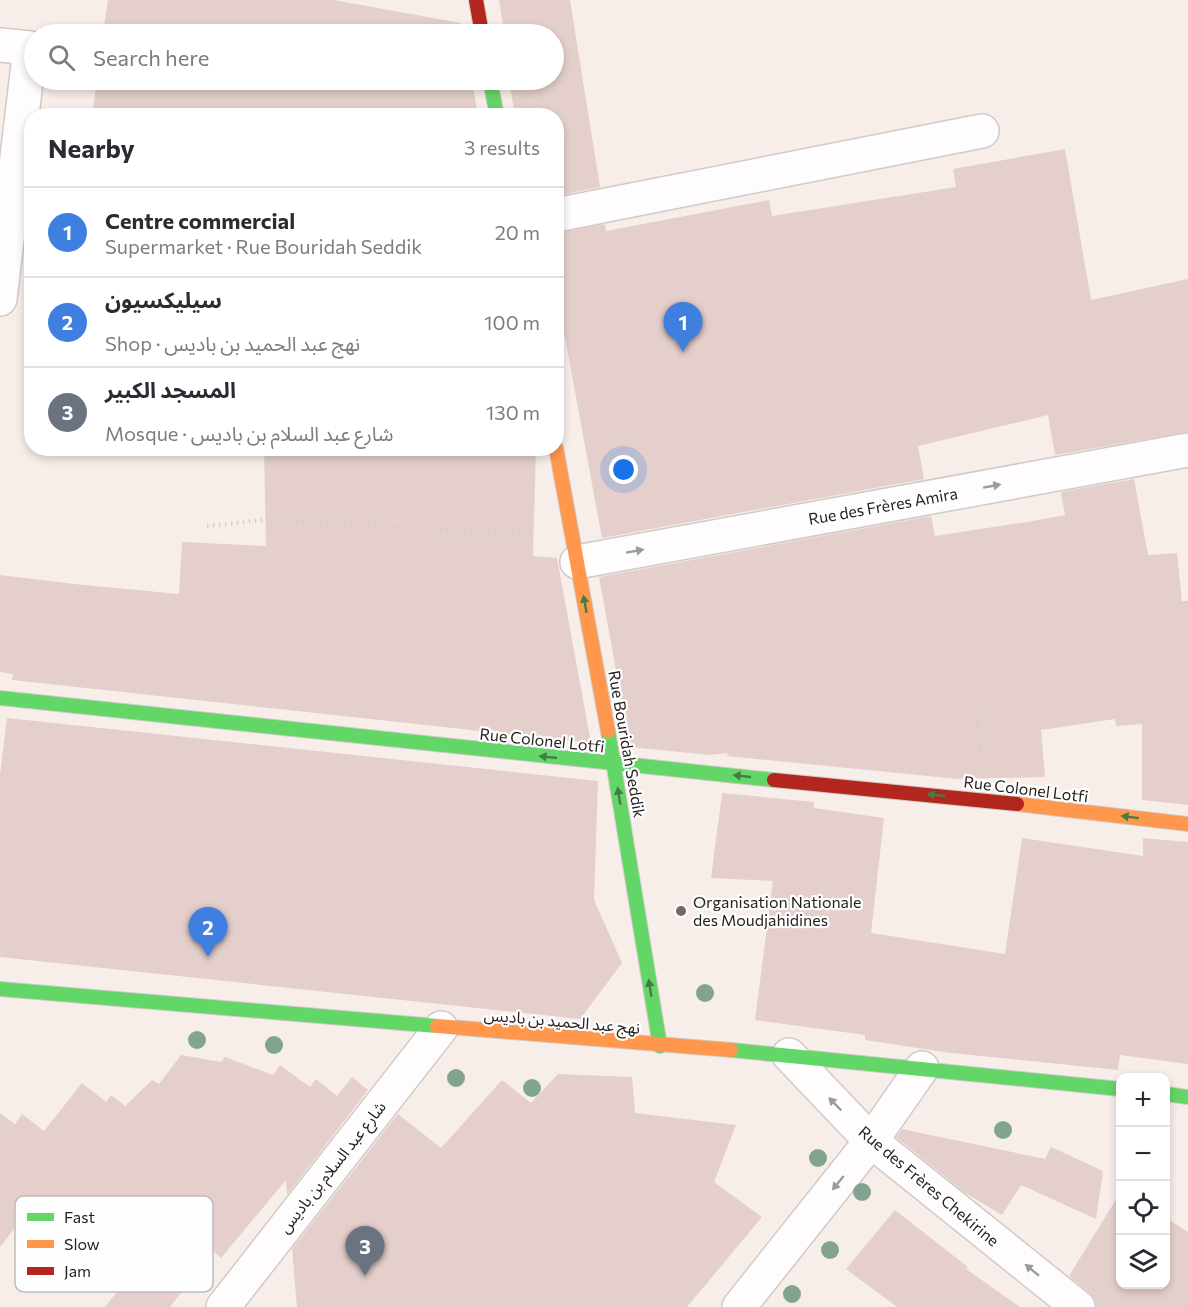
<!DOCTYPE html>
<html lang="en">
<head>
<meta charset="utf-8">
<style>
  body { margin:0; font-family:Commissioner,"Noto Sans Arabic",sans-serif; background:#f7f7f7; color:#2b2b33 }
  .controls { position:absolute; right:18px; bottom:18px; display:grid; overflow:hidden; border-radius:12px; box-shadow:0 3px 9px #0003 }
  .controls button { width:54px; height:54px; display:grid; place-items:center; padding:0; border:0; border-bottom:2px solid #e1e1e2; background:#fff; color:#2b2b33; font:30px sans-serif }
  .you { position:absolute; left:624px; top:470px; width:21px; height:21px; margin:-15px; border:4px solid #fff; border-radius:50%; background:#1a73e8; box-shadow:0 0 0 9px #1a73e833 }
  .badge { display:grid; place-items:center; width:39px; height:39px; border-radius:50%; background:#0b8043; color:#fff; font-size:20px; font-weight:700 }
  .pin { position:absolute; translate:-50% -50px; filter:drop-shadow(0 2px 3px #0008) }
  .pin::after { content:''; position:absolute; top:32px; width:21px; height:18px; background:inherit; clip-path:polygon(0 0,100% 0,50% 100%) }
  .list { margin:0; padding:0; list-style:none }
  h2 { display:flex; justify-content:space-between; align-items:center; height:78px; margin:0; padding:0 24px; font-size:26px }
  h2 small { font-size:20px; font-weight:400; color:#7c7c81 }
  .list li { display:grid; grid-template-columns:39px 1fr auto; gap:18px; align-items:center; box-sizing:border-box; height:90px; padding:0 24px; border-top:2px solid #e1e1e2 }
  .list b { display:block; font-size:22px; white-space:nowrap }
  .list p { margin:0; font-size:20px; white-space:nowrap; color:#7c7c81 }
  .list em { font-size:20px; font-style:normal; color:#7c7c81 }
  .icon { flex:none; width:33px; height:33px; fill:none; stroke:currentColor; stroke-width:2; stroke-linecap:round; stroke-linejoin:round }
  .map { position:relative; flex:none; width:1188px; height:1307px; overflow:hidden }
  .search { position:absolute; background:#fff; box-shadow:0 3px 9px #0003; left:24px; top:24px; width:540px; height:66px; display:flex; align-items:center; gap:15px; box-sizing:border-box; padding:0 21px; border-radius:33px; color:#7c7c81; font-size:22px }
  .panel { position:absolute; background:#fff; box-shadow:0 3px 9px #0003; left:24px; top:108px; width:540px; height:348px; border-radius:24px }
  .map>svg:first-child { display:block }
  .building { fill:#e4cfcc }
  .lines { fill:none; stroke-linecap:round; stroke-linejoin:round }
  .street-casing { stroke:#d1cac7; stroke-width:36 }
  .fast-casing { stroke:#d1cac7; stroke-width:16 }
  .slow-casing { stroke:#d1cac7; stroke-width:16 }
  .jam-casing { stroke:#d1cac7; stroke-width:16 }
  .path { stroke:#d2cfcd; stroke-width:4; stroke-dasharray:1.5 4.5; stroke-linecap:butt }
  .street { stroke:#fefcfc; stroke-width:33 }
  .fast { stroke:#63d668; stroke-width:14 }
  .slow { stroke:#ff974d; stroke-width:14 }
  .jam { stroke:#b3261e; stroke-width:14 }
  .tree { fill:#83a391 }
  .oneway { fill:#9d9a99 }
  .oneway2 { fill:#457c44 }
  .poi-dot { fill:#706966; stroke:#fefefe; stroke-width:2 }
  .labels { text-anchor:middle; stroke-width:4.5; stroke-linejoin:round; paint-order:stroke }
  .street-label { font-size:16px; fill:#27221f; stroke:#fefefe }
  .poi-label { font-size:16px; fill:#27221f; stroke:#fefefe; text-anchor:start }
  .key { fill:#fefefe; stroke:#bebcbb; stroke-width:1.5 }
  .key-label { font-size:16px; fill:#27221f }
</style>
</head>
<body>
<div class="map">
<svg width="1188" height="1307" viewBox="0 0 1188 1307">
  <rect width="100%" height="100%" fill="#f7eeea"/>
  <g class="building">
    <polygon points="108,0 333,0 461,23 463,34 103,34"/>
    <polygon points="499,0 570,0 600,187 556,196 556,116 515,116 509,80 554,80 554,34 500,34 500,30 504,31"/>
    <polygon points="97,80 472,80 478,116 92,116"/>
    <polygon points="1065,149 1091,300 1188,279 1188,432 1055,455 1048,415 918,446 924,479 602,538 556,289 556,233 605,224 606,231 769,200 772,216 956,187 953,169"/>
    <polygon points="264,448 536,448 533,556 557,558 591,743 12,680 13,674 0,672 0,575 74,584 179,594 182,542 266,546"/>
    <polygon points="1134,479 1148,555 1177,553 1182,601 1188,601 1188,805 1142,800 1142,724 1116,726 1115,719 1041,730 1045,777 958,779 727,756 728,753 710,755 630,747 599,577 931,516 935,536 1027,522 1065,515 1061,492"/>
    <polygon points="7,718 598,781 594,900 622,963 580,1019 0,957 0,774"/>
    <polygon points="722,793 814,802 814,808 884,818 871,933 1005,954 1022,838 1143,856 1143,838 1188,842 1188,1064 1120,1055 1118,1070 951,1053 865,1040 865,1035 755,1020 773,881 711,878"/>
    <polygon points="181,1055 221,1062 225,1057 273,1075 280,1065 310,1087 316,1079 337,1096 352,1077 368,1090 287,1195 286,1180 221,1258 213,1251 170,1307 105,1307 121,1287 29,1210 0,1247 0,1113 15,1124 22,1114 44,1131 82,1083 106,1102 111,1095 125,1106 152,1080 159,1084"/>
    <polygon points="558,1074 632,1077 635,1113 736,1125 714,1182 762,1217 687,1307 297,1307 292,1249 398,1114 441,1148 502,1080 531,1103"/>
    <polygon points="902,1129 1045,1159 1051,1147 1103,1171 1096,1219 1021,1185 1002,1215 964,1192 896,1137"/>
    <polygon points="1120,1193 1120,1284 1166,1284 1166,1218 1188,1232 1188,1307 1096,1307 1095,1300 1090,1293 1069,1276"/>
    <polygon points="895,1210 968,1267 966,1269 1020,1307 897,1307 846,1269"/>
  </g>
  <g class="lines">
    <g class="street-casing">
      <g id="street">
        <polyline points="0,45 30,48 0,299"/>
        <polyline points="556,215 982,131"/>
        <polyline points="577,562 1188,450"/>
        <polyline points="789,1055 871,1141 1078,1307"/>
        <polyline points="223,1307 441,1028"/>
        <polyline points="739,1307 871,1141 922,1068"/>
      </g>
    </g>
    <g class="fast-casing">
      <g id="fast">
        <polyline points="490,80 497,116"/>
        <polyline points="0,698 774,780"/>
        <polyline points="608,731 660,1046"/>
        <polyline points="0,989 437,1026"/>
        <polyline points="731,1050 1120,1089"/>
        <polyline points="1166,1094 1188,1097"/>
      </g>
    </g>
    <g class="slow-casing">
      <g id="slow">
        <polyline points="556,448 608,731"/>
        <polyline points="1017,804 1188,824"/>
        <polyline points="437,1026 731,1050"/>
      </g>
    </g>
    <g class="jam-casing">
      <g id="jam">
        <polyline points="476,0 482,34"/>
        <polyline points="774,780 1017,804"/>
      </g>
    </g>
    <g class="path">
      <polyline points="207,526 265,520 533,534"/>
      <polyline points="977,703 980,760"/>
    </g>
    <use href="#street" class="street"/>
    <use href="#fast" class="fast"/>
    <use href="#slow" class="slow"/>
    <use href="#jam" class="jam"/>
  </g>
  <g class="tree">
    <circle cx="705" cy="993" r="9"/>
    <circle cx="197" cy="1040" r="9"/>
    <circle cx="274" cy="1045" r="9"/>
    <circle cx="456" cy="1078" r="9"/>
    <circle cx="532" cy="1088" r="9"/>
    <circle cx="1003" cy="1130" r="9"/>
    <circle cx="818" cy="1158" r="9"/>
    <circle cx="862" cy="1192" r="9"/>
    <circle cx="830" cy="1250" r="9"/>
    <circle cx="792" cy="1294" r="9"/>
  </g>
  <defs><path id="oneway-solid" d="M-6-.8H1V-3.2L6.5 0L1 3.2V.8H-6Z" transform="scale(1.5)"/></defs>
  <g class="oneway">
    <use href="#oneway-solid" transform="translate(992 486) rotate(-10)"/>
    <use href="#oneway-solid" transform="translate(635 551) rotate(-10)"/>
    <use href="#oneway-solid" transform="translate(835 1104) rotate(-134)"/>
    <use href="#oneway-solid" transform="translate(838 1183) rotate(129)"/>
    <use href="#oneway-solid" transform="translate(1032 1270) rotate(-141)"/>
  </g>
  <g class="oneway2">
    <use href="#oneway-solid" transform="translate(585 604) rotate(-100)"/>
    <use href="#oneway-solid" transform="translate(548 757) rotate(-174)"/>
    <use href="#oneway-solid" transform="translate(742 776) rotate(-174)"/>
    <use href="#oneway-solid" transform="translate(936 795) rotate(-174)"/>
    <use href="#oneway-solid" transform="translate(619 796) rotate(-99)"/>
    <use href="#oneway-solid" transform="translate(1130 817) rotate(-173)"/>
    <use href="#oneway-solid" transform="translate(650 988) rotate(-99)"/>
  </g>
  <circle class="poi-dot" cx="681" cy="911" r="6"/>
  <g class="labels">
    <g class="street-label">
      <text transform="translate(883 506) rotate(-10)" y="6">Rue des Frères Amira</text>
      <text transform="translate(542 740) rotate(6)" y="6">Rue Colonel Lotfi</text>
      <text transform="translate(627 744) rotate(80)" y="6">Rue Bouridah Seddik</text>
      <text transform="translate(1026 789) rotate(7)" y="6">Rue Colonel Lotfi</text>
      <text transform="translate(562 1021) rotate(5)" y="6">نهج عبد الحميد بن باديس</text>
      <text transform="translate(332 1167) rotate(-52)" y="6">شارع عبد السلام بن باديس</text>
      <text transform="translate(929 1186) rotate(40)" y="6">Rue des Frères Chekirine</text>
    </g>
    <g class="poi-label">
      <text x="693" y="908">Organisation Nationale<tspan x="693" dy="18">des Moudjahidines</tspan></text>
    </g>
  </g>
  <rect x="15" y="1196" width="198" height="96" rx="9" class="key"/>
  <rect x="27" y="1213" width="27" height="8" fill="#63d668"/>
  <rect x="27" y="1240" width="27" height="8" fill="#ff974d"/>
  <rect x="27" y="1267" width="27" height="8" fill="#b3261e"/>
  <g class="key-label">
    <text x="64" y="1223">Fast</text>
    <text x="64" y="1250">Slow</text>
    <text x="64" y="1277">Jam</text>
  </g>
</svg>
<div class="controls">
<button>+</button>
<button>−</button>
<button><svg class="icon" aria-label="locate" viewBox="0 0 24 24"><circle cx="12" cy="12" r="6"/><path d="M12 2v4M12 18v4M2 12h4M18 12h4"/></svg></button>
<button><svg class="icon" aria-label="layers" viewBox="0 0 24 24"><path d="M12 4l9 5-9 5-9-5zM3 14l9 5 9-5"/></svg></button>
</div>
<div class="you"></div>
<div class="pin badge" style="left:683px;top:352px;background:#3f7fe0">1</div>
<div class="pin badge" style="left:208px;top:957px;background:#3f7fe0">2</div>
<div class="pin badge" style="left:365px;top:1276px;background:#6b7280">3</div>
<div class="search"><svg class="icon" aria-label="search" viewBox="0 0 24 24"><circle cx="10" cy="10" r="6"/><path d="M15 15l6 6"/></svg>Search here</div>
<section class="panel">
<h2>Nearby<small>3 results</small></h2>
<ul class="list">
<li><span class="badge" style="background:#3f7fe0">1</span><div><b>Centre commercial</b><p>Supermarket · Rue Bouridah Seddik</p></div><em>20 m</em></li>
<li><span class="badge" style="background:#3f7fe0">2</span><div><b>سيليكسيون</b><p>Shop · نهج عبد الحميد بن باديس</p></div><em>100 m</em></li>
<li><span class="badge" style="background:#6b7280">3</span><div><b>المسجد الكبير</b><p>Mosque · شارع عبد السلام بن باديس</p></div><em>130 m</em></li>
</ul>
</section>
</div>
</body>
</html>
